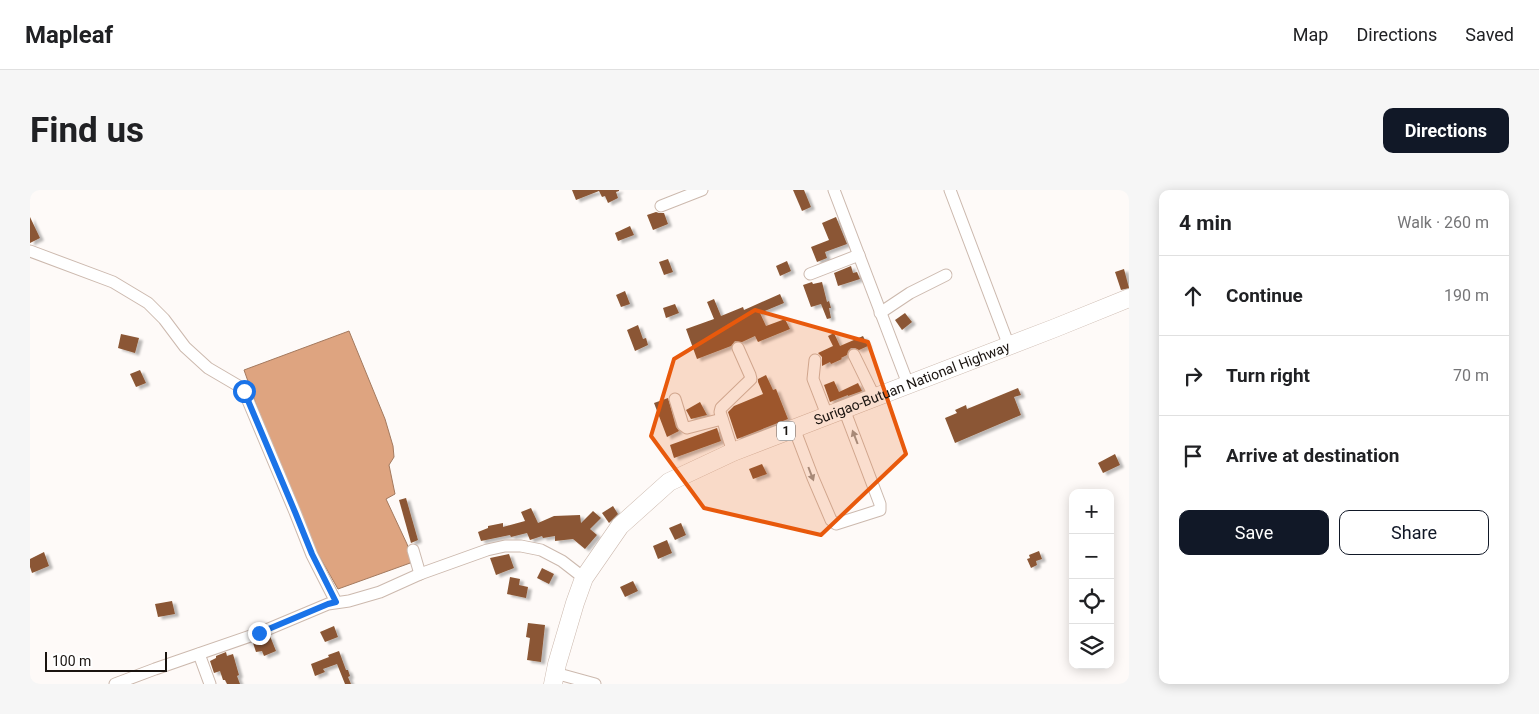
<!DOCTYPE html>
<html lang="en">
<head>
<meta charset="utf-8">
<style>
  body { margin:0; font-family:Roboto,sans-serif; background:#f6f6f6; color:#202124 }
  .controls { position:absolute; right:15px; bottom:15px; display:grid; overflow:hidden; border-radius:10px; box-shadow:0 2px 12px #0003 }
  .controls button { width:45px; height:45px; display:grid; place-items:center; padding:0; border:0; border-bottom:1px solid #e0e0e0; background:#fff; color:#202124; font:25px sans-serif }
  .scale { position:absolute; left:15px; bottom:12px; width:122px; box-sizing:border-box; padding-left:5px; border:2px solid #1a1410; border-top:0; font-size:14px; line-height:18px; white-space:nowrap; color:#1a1410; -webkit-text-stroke:4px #fff; paint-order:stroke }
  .stop { position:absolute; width:15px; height:15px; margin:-11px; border:4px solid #1a73e8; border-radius:50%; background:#fff }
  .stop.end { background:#1a73e8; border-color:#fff; box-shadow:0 1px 5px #0008 }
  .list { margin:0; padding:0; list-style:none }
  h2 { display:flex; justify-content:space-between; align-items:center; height:65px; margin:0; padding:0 20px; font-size:21px }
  h2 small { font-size:16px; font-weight:400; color:#757577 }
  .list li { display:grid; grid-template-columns:32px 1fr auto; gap:15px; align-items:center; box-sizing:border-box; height:80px; padding:0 20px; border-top:1px solid #e0e0e0 }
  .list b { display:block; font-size:19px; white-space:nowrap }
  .list em { font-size:16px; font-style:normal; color:#757577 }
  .actions { display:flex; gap:10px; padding:15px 20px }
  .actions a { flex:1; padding:11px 0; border:1px solid #111827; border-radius:10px; text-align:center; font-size:18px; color:#111827 }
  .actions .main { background:#111827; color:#fff }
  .icon { flex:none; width:28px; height:28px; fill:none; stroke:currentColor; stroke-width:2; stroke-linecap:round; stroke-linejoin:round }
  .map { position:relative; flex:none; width:1099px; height:494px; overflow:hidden; border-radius:10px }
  header { display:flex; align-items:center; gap:30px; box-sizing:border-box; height:70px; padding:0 25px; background:#fff; border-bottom:1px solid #e0e0e0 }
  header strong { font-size:24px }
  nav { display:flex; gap:28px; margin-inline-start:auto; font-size:18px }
  .intro { display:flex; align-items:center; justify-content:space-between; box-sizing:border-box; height:120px; padding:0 30px }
  h1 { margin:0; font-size:35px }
  .button { padding:12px 22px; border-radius:10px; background:#111827; color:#fff; font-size:18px; font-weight:700 }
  main { display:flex; gap:30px; padding:0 30px }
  aside { flex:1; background:#fff; border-radius:10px; box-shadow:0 2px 12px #0003 }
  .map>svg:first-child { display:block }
  .water { fill:#dea480; stroke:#a3795e }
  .building { fill:#8b5734; filter:url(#shadow) }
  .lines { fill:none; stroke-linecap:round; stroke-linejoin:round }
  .minor-casing { stroke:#ccb9ae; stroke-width:13 }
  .highway-casing { stroke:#ccb9ae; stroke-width:19 }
  .minor { stroke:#fff; stroke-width:11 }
  .highway { stroke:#fff; stroke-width:18 }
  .oneway { fill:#989593 }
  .route { stroke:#1a73e8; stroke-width:6 }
  .marked { fill:#e8590c; fill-opacity:0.2; stroke:#e8590c; stroke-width:4; stroke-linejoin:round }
  .labels { text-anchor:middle; stroke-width:5; stroke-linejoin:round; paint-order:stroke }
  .shield { fill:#fff; stroke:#5f5a58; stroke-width:1 }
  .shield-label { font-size:12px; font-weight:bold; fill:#1a1410 }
  .street-label { font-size:14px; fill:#1a1410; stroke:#fff }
</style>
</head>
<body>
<header>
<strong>Mapleaf</strong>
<nav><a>Map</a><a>Directions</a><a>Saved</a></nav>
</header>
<div class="intro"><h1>Find us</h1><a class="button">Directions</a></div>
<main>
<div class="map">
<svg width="1099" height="494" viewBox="0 0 1099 494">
  <defs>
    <filter id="shadow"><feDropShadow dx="4" dy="2.5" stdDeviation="1" flood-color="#0004"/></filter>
  </defs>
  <rect width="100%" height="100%" fill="#fefaf8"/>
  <polygon class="water" points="319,141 355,229 363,256 364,267 359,275 365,304 356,309 377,354 383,372 308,399 264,322 214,180"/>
  <g class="building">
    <polygon points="542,0 589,0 589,1 586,2 588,8 578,13 575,6 572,7 569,1 546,10"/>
    <polygon points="763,0 774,0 781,17 772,21"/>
    <polygon points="626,22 629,23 634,23 638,34 623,40 617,25"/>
    <polygon points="0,27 10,48 0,53"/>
    <polygon points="806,27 817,54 795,62 797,68 787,72 781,57 799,50 792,33"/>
    <polygon points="600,36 604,45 588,51 585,43"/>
    <polygon points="638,69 643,82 634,85 629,72"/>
    <polygon points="757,71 761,81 750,86 746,76"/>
    <polygon points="821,76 823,83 827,82 830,89 808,96 804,83"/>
    <polygon points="1094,79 1099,98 1091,100 1085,82"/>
    <polygon points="782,92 783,94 792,92 797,112 799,111 801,118 799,118 801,128 797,129 791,114 781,117 773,95"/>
    <polygon points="595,101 600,114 591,117 586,105"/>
    <polygon points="750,104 754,113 730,123 736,136 755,129 760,139 728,152 725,146 712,152 705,151 701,156 667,169 656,139 684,129 677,112 684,109 691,126 713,117 714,120"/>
    <polygon points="645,114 649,123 636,128 633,118"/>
    <polygon points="875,123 882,132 872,140 865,130"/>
    <polygon points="608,135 613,149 616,148 618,155 605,161 597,140"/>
    <polygon points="804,143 810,156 833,146 838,156 829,160 825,158 821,158 818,161 817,165 811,168 812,169 801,174 800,172 792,176 792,167 788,163 803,156 798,146"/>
    <polygon points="91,144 109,148 105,163 88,158"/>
    <polygon points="110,180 116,193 106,197 100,184"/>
    <polygon points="736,185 743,200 746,199 758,229 707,249 698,222 704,216 733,204 728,192 728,189"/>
    <polygon points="804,191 809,202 828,193 832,201 818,206 818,205 800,212 794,195"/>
    <polygon points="988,198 991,205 984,207 991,225 925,253 915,228 927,223 925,220 936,215 937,219"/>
    <polygon points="638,208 646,237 649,241 637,247 624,213"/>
    <polygon points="670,212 677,225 661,229 656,220"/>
    <polygon points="687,238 691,251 644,268 640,255"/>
    <polygon points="1085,264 1090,275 1073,283 1068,273"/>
    <polygon points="732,274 737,284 723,289 719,279"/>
    <polygon points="376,308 388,350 381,353 369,310"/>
    <polygon points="583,316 588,324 579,333 572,323"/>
    <polygon points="501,318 508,333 524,326 550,325 551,333 563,321 571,328 560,339 567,345 555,359 543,349 525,351 525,346 513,348 512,346 500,350 497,343 481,347 480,345 451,351 448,342 458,338 458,336 473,333 473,337 495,331 491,322"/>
    <polygon points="651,333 656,345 645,350 639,338"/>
    <polygon points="637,350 642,363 628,369 623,356"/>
    <polygon points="1009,361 1012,369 1006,371 1007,375 1001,378 997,369 1000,368 999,365"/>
    <polygon points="14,362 19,376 2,383 0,377 0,369"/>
    <polygon points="479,364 484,378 466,385 460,368"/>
    <polygon points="512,378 524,384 519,394 507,388"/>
    <polygon points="480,387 490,389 489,395 498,397 496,408 477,404"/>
    <polygon points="603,391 608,401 595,407 590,397"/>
    <polygon points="142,411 145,424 128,427 125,414"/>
    <polygon points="498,433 515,435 511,472 497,470 500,448 496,447"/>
    <polygon points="304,436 308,447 295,452 290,442"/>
    <polygon points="240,446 246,461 234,466 232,461 226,462 223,453"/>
    <polygon points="309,461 316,480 318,480 320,486 318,487 321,494 315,494 307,474 293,479 295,482 285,486 281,474 299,467 298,465"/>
    <polygon points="196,462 197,466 203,464 209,485 207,486 210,494 197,494 195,490 193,490 190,481 184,483 180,471 186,468 186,466"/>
  </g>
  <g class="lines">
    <g class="minor-casing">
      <g id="minor">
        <polyline points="804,0 878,194"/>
        <polyline points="920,0 979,156"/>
        <polyline points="631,16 672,0"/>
        <polyline points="0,61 83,92 118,113 134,129 155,157 178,178 207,195 214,201 265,322 282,365 306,412"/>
        <polyline points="780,84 829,65"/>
        <polyline points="850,123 880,103 916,85"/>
        <polyline points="824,165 845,208"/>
        <polyline points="785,170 783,189 797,225"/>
        <polyline points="645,209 653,235 657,238 692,229"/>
        <polyline points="764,238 783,288 801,330 806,334 850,320 850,314 814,219"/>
        <polyline points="703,262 690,222 691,218 721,189 720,185 708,158"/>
        <polyline points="383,360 390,384"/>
        <polyline points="169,464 180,494"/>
        <polyline points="525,483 565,494"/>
        <polyline points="85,494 125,479 229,443 298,414 319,411 350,402 390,384 457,360 475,356 491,356 511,360 532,371 554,388"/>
      </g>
    </g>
    <g class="highway-casing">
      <g id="highway">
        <path id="s1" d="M523 494 527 474 545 413 554 388 590 336 639 292 703 262 1025 138 1099 108"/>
      </g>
    </g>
    <use href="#minor" class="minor"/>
    <use href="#highway" class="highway"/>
  </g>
  <defs><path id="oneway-solid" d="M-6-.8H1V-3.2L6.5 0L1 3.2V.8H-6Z" transform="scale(1.25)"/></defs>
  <g class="oneway">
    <use href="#oneway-solid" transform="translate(825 247) rotate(-111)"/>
    <use href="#oneway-solid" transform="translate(781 284) rotate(69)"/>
  </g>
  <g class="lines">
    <polyline class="route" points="214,201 265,322 282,364 306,412 298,414 229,443"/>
  </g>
  <path class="marked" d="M725 120 838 152 876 264 791 345 674 318 621 246 644 169Z"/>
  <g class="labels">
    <rect class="shield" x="747" y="231.5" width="18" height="19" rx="4"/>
    <g class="shield-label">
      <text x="756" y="245">1</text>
    </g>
    <g class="street-label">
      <text dy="5" stroke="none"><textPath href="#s1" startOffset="502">Surigao-Butuan National Highway</textPath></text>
    </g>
  </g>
</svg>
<div class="controls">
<button>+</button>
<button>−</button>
<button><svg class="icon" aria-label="locate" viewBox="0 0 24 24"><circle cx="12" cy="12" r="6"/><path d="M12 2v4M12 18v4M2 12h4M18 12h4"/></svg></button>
<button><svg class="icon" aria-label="layers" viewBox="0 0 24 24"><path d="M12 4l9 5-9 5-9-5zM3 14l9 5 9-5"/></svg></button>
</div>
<div class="scale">100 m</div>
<div class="stop" style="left:214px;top:201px"></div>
<div class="stop end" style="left:229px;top:443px"></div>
</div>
<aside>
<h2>4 min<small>Walk · 260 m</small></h2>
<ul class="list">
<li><svg class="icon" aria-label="ahead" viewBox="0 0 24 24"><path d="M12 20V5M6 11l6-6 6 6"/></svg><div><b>Continue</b></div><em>190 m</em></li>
<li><svg class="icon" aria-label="right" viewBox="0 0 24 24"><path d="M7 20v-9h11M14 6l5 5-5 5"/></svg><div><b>Turn right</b></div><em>70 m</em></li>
<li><svg class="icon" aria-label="arrive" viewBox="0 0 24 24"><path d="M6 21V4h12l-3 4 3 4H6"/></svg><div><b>Arrive at destination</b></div></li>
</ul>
<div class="actions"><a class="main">Save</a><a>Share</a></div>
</aside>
</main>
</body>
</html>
